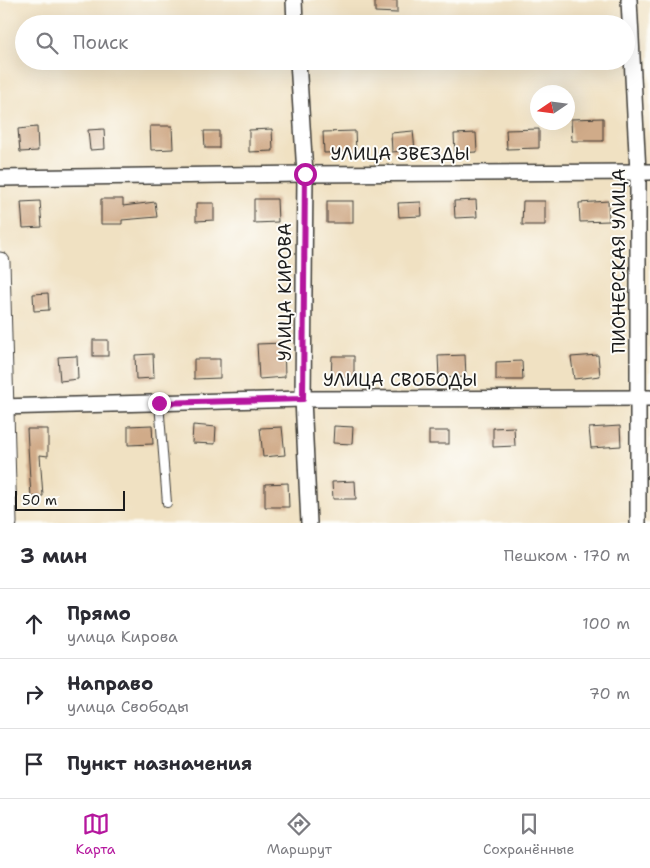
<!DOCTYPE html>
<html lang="ru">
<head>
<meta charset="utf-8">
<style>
  body { margin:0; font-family:"Shantell Sans",sans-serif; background:#f2f2f3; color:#2b2b33 }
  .compass { position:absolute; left:530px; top:85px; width:45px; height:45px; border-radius:50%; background:#fff; box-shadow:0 5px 20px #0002; rotate:257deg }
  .scale { position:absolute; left:15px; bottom:12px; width:110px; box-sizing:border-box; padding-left:5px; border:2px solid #1c1c1c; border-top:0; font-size:14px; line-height:18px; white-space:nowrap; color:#1c1c1c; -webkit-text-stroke:4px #fdfcf7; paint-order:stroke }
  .stop { position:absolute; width:15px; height:15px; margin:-11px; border:4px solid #b5179e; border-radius:50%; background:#fff }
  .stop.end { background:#b5179e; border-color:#fff; box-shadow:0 1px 5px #0008 }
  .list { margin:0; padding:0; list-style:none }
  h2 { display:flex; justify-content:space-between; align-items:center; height:65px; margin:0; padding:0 20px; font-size:21px }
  h2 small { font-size:16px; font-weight:400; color:#7c7c81 }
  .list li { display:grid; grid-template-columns:32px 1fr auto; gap:15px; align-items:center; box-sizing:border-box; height:70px; padding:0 20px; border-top:1px solid #e1e1e2 }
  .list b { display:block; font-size:19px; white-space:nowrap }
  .list p { margin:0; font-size:16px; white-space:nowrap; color:#7c7c81 }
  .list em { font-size:16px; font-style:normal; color:#7c7c81 }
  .icon { flex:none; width:28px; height:28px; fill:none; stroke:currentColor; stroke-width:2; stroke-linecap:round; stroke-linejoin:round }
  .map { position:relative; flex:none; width:650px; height:523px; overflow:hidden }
  .search { position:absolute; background:#fff; box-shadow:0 5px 20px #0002; left:15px; right:15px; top:15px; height:55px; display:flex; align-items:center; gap:12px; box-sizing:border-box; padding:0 18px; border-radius:28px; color:#7c7c81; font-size:19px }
  .sheet { height:275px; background:#fff }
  nav { display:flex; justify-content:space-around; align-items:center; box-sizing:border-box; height:70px; border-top:1px solid #e1e1e2; background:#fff; font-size:14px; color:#7c7c81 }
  nav a { display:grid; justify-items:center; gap:2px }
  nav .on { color:#b5179e }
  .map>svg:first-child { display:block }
  .building { fill:#d0ab89 }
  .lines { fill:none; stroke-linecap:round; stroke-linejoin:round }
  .service-casing { stroke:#3c3a35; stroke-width:10 }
  .minor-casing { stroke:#3c3a35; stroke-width:18 }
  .tertiary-casing { stroke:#3c3a35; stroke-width:21 }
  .service { stroke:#fff; stroke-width:8 }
  .minor { stroke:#fff; stroke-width:15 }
  .tertiary { stroke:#fff; stroke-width:19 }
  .route { stroke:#b5179e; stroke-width:6 }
  .labels { text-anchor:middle; stroke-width:4; stroke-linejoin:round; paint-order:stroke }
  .street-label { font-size:18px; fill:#1c1c1c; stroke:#fdfcf7 }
</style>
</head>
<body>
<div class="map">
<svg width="650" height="523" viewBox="0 0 650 523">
  <rect width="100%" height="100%" fill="#fdfcf7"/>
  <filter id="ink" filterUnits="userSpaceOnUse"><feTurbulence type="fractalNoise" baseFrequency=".02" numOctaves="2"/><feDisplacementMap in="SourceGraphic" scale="10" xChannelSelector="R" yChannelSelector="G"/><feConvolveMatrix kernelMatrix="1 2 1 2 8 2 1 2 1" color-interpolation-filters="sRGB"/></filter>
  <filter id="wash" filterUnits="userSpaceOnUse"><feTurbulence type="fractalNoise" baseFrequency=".0096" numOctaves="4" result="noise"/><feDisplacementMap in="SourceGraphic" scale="20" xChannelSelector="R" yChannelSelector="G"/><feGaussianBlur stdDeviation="1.12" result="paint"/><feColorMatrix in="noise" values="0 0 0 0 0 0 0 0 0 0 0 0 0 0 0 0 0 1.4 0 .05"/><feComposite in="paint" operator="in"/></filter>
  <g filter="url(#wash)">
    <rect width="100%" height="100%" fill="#f0e1c2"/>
    <g id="blocks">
      <g class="building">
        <polygon points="375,0 397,0 397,13 375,12"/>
        <polygon points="603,118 603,141 572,141 571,119"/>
        <polygon points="150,126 172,126 173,149 151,150"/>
        <polygon points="37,127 38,151 20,152 18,129"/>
        <polygon points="104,129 105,149 90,150 88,130"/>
        <polygon points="272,129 273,151 249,152 249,130"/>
        <polygon points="539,129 539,148 507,149 506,130"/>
        <polygon points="204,131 219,131 219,148 205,148"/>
        <polygon points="355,131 356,152 324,153 323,132"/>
        <polygon points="413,131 415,150 392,152 391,133"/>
        <polygon points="476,133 477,152 455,153 454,134"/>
        <polygon points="101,199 123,199 123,206 155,202 157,217 122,220 122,224 101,224"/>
        <polygon points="254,199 277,199 278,222 254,223"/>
        <polygon points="476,200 477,217 455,218 454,201"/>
        <polygon points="40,201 42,227 23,228 21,202"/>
        <rect x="327" y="201" width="26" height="22"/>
        <polygon points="523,201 545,201 545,225 522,225"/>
        <polygon points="608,201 609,221 580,222 579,203"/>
        <polygon points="421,202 422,216 399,217 398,203"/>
        <polygon points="196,203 214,203 214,220 196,221"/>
        <polygon points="48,293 49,310 34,311 33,294"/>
        <rect x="93" y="340" width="15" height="16"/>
        <polygon points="284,343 285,377 259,379 257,344"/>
        <polygon points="153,354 154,378 136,379 135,355"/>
        <polygon points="465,355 466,377 439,378 438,356"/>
        <polygon points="598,355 600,376 574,379 571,357"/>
        <polygon points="77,356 78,379 60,381 58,357"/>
        <polygon points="332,356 354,356 354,378 331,378"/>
        <polygon points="194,359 220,359 220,378 194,379"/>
        <polygon points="522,361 523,380 496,380 496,362"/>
        <polygon points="152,425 153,444 128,445 128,426"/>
        <polygon points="193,425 216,427 215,444 192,443"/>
        <polygon points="334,426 353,427 352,444 333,443"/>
        <polygon points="620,426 621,446 591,448 589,428"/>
        <polygon points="282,427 285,455 263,457 260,428"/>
        <polygon points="514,427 515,446 493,447 493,428"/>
        <polygon points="27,429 48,429 48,456 40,455 43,496 31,497"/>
        <rect x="429" y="431" width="20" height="13"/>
        <polygon points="355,481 356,499 333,499 332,482"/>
        <polygon points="288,483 289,507 265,507 265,484"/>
      </g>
    </g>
  </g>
  <g filter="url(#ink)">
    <use href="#blocks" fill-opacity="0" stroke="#3c3a35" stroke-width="1"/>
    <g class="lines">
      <g class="service-casing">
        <polyline id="service" points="159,403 167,503"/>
      </g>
      <g class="minor-casing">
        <g id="minor">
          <polyline points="294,0 295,24"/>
          <polyline points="629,0 638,172 638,523"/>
          <polyline points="298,61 305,174 303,399 309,523"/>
          <polyline points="0,178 305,174 650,172"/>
          <polyline points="0,407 303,399 650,398"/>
        </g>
      </g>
      <g class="tertiary-casing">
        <polyline id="tertiary" points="0,262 7,523"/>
      </g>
      <use href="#service" class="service"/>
      <use href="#minor" class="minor"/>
      <use href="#tertiary" class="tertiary"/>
    </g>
  </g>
  <g class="lines" filter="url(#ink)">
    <polyline class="route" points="159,403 303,399 305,174"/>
  </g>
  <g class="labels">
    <g class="street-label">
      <text x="400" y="160">УЛИЦА ЗВЕЗДЫ</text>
      <text transform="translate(619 261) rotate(-90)" y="6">ПИОНЕРСКАЯ УЛИЦА</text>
      <text transform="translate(285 292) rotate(-90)" y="6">УЛИЦА КИРОВА</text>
      <text x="400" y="386">УЛИЦА СВОБОДЫ</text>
    </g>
  </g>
</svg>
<svg class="compass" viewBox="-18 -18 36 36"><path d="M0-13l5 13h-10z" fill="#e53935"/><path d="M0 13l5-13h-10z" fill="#7c7c81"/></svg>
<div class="scale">50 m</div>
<div class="stop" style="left:305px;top:174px"></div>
<div class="stop end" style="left:159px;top:403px"></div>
<div class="search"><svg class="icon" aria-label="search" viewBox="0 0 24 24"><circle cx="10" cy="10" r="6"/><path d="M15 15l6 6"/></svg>Поиск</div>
</div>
<section class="sheet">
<h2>3 мин<small>Пешком · 170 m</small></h2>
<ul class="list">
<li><svg class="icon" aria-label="ahead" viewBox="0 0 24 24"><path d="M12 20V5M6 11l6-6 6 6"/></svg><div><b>Прямо</b><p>улица Кирова</p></div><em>100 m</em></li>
<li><svg class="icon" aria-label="right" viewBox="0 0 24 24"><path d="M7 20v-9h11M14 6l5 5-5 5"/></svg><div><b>Направо</b><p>улица Свободы</p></div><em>70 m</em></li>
<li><svg class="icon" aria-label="arrive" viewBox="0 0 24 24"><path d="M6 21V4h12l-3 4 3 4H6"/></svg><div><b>Пункт назначения</b></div></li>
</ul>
</section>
<nav>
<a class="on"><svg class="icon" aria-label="map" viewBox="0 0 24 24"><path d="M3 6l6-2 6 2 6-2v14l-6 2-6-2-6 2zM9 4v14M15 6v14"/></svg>Карта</a>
<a><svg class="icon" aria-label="directions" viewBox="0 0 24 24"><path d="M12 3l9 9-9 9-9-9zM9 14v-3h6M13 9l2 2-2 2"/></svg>Маршрут</a>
<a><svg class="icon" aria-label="saved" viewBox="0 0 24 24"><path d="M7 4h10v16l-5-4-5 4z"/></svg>Сохранённые</a>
</nav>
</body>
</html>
